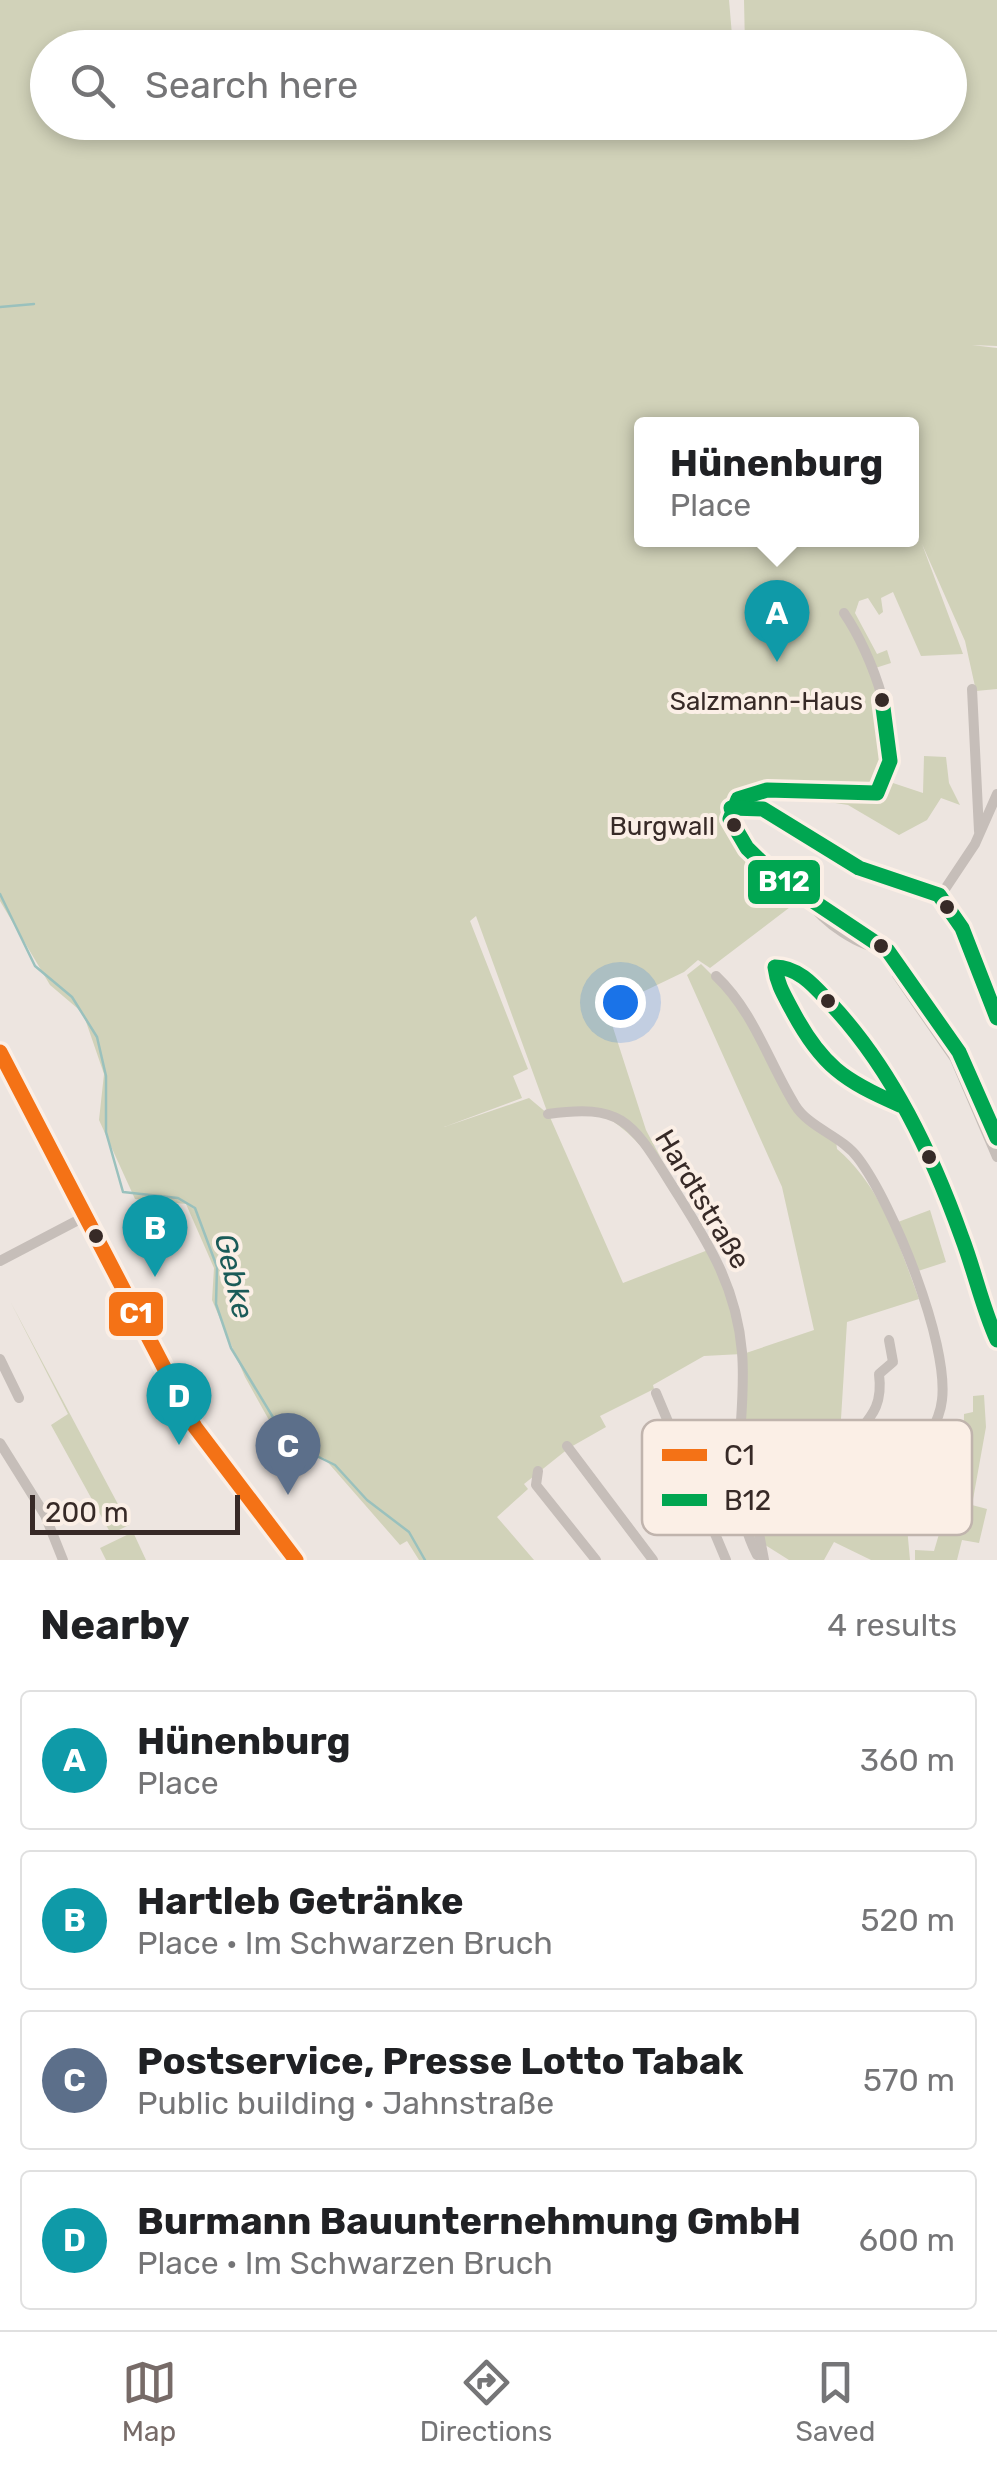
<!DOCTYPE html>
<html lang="en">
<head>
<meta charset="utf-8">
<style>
  body { margin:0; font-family:Rubik,sans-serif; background:#f2f2f2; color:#202124 }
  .scale { position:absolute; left:30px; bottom:25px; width:210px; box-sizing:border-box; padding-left:10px; border:5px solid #372a27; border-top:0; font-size:28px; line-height:35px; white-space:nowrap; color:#372a27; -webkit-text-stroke:8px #fbefe6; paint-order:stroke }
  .you { position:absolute; left:620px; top:1002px; width:35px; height:35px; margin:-25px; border:8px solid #fff; border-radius:50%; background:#1a73e8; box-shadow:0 0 0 15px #1a73e833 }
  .badge { display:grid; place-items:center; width:65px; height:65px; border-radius:50%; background:#776b68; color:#fff; font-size:32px; font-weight:700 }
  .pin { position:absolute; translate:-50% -82px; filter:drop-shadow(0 2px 5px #0008) }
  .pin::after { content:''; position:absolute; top:52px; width:35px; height:30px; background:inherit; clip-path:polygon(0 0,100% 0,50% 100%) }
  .popup { position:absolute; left:634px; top:417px; width:285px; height:130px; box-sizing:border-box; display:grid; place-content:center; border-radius:10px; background:#fff; filter:drop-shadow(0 2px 8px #0005); font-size:32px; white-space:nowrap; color:#757577 }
  .popup b { font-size:38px; color:#202124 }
  .popup::after { content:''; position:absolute; left:50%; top:100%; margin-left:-20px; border:20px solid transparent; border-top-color:#fff }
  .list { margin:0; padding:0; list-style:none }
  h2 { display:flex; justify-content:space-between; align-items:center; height:130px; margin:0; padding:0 40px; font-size:42px }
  h2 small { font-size:32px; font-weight:400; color:#757577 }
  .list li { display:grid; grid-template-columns:65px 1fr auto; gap:30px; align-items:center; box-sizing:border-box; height:140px; margin:0 20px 20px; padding:0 20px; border:2px solid #e0e0e0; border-radius:10px }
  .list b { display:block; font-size:38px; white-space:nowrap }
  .list p { margin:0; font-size:32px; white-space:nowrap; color:#757577 }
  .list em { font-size:32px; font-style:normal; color:#757577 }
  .icon { flex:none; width:55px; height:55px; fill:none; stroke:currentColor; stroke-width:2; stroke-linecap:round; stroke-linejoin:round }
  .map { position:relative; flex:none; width:997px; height:1560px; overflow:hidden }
  .search { position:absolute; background:#fff; box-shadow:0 5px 15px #0003; left:30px; right:30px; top:30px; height:110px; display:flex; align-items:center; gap:25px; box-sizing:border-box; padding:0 35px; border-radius:55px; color:#757577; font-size:38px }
  .sheet { height:770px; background:#fff }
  nav { display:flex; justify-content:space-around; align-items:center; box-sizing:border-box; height:140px; border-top:2px solid #e0e0e0; background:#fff; font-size:28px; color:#757577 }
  nav a { display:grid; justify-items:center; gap:5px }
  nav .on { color:#776b68 }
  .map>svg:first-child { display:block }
  .green { fill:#d1d2b9; fill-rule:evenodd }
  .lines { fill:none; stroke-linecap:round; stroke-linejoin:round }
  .stream { stroke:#9ac1bd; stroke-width:2.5 }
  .minor { stroke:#c6beb9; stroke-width:10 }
  .bus-1-casing { stroke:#fbefe6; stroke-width:22 }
  .bus-2-casing { stroke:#fbefe6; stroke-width:22 }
  .bus-1 { stroke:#f47216; stroke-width:15 }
  .bus-2 { stroke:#00a651; stroke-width:15 }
  .bus-dot { fill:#372a27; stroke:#fbefe6; stroke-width:4 }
  .labels { text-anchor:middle; stroke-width:8; stroke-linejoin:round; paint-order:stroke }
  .bus-label { font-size:26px; fill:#372a27; stroke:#fbefe6; text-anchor:end }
  .street-label { font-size:28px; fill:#372a27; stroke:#fbefe6 }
  .water-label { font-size:30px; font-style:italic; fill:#1a5b58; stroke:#fbefe6 }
  .key { fill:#fbefe6; stroke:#c0b4ad; stroke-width:2.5 }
  .key-label { font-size:28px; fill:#372a27 }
  .line-badge { stroke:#fbefe6; stroke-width:4 }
  .badge-label { font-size:28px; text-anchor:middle; font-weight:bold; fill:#fff }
</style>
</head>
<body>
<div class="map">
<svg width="997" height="1560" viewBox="0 0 997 1560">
  <rect width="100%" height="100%" fill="#ede5e0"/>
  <g class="green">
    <path d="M0 0H729L733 47 48 48V122H950V48L745 47 744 0H997V346L972 345 997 348V689L976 691 965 641 922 544 963 654 921 656 893 592 881 598 883 612 879 615 868 598 859 601 855 613 877 654 887 650 891 663 869 670C882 701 889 745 884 778 842 799 784 780 738 792L722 816 750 858 798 901 710 968 698 960 684 972 607 1009 646 1130 722 1274 743 1354 814 1330 782 1187 687 975 701 964 737 1000 798 1116 836 1141 837 1149C882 1187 899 1245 919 1299L847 1322 839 1451 794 1442 776 1449 779 1471 798 1495 873 1523 874 1517 906 1516 910 1560H871L834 1542 824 1560H789L751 1536 742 1505V1354L704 1356 653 1385 654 1389 600 1416 606 1427 569 1448 524 1484 528 1489 497 1517 534 1560H419L407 1541 400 1545 324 1458 288 1449 285 1446 296 1440 303 1445 312 1439 292 1416 283 1422 286 1433 279 1438 245 1377 212 1300 214 1268 186 1204 135 1199 99 1120 104 1074 83 1013 50 985 0 901ZM642 424H912V540H642ZM476 916 548 1114 529 1098 444 1127 522 1098 513 1076 528 1069 470 921ZM601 1114C652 1141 678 1202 708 1250L623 1283 549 1115Z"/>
    <polygon points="924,756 946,757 949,783 960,805 941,798 927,820 899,835 848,805 810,799 812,793 869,798 893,783 923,793"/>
    <polygon points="930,1210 946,1262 918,1271 898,1222"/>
    <polygon points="10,1301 129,1525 111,1534 51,1425 68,1414"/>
    <polygon points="984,1395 986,1427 972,1505 987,1509 979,1543 962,1540 957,1560 915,1560 915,1550 934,1551 939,1534 949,1535 963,1461 964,1414 973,1412 973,1396"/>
    <polygon points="133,1532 146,1560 106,1560 100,1548"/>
  </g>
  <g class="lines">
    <g class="stream">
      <polyline points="0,307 34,304"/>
      <polyline points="0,894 35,966 72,997 97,1037 106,1076 106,1132 123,1192 178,1198 195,1208 217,1267 216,1304 231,1348 288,1442 335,1465 367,1500 409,1532 425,1560"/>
    </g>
    <g class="minor">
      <path d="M844 613C872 654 904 738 884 786L868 795 753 792 736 801 730 819 747 848 777 877 888 951 959 1052 997 1138"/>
      <polyline points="972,689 979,831"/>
      <polyline points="997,794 975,844 943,892 966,935 979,982 997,1018"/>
      <path d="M733 808C772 794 828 853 863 870 888 882 920 883 943 898"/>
      <path d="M811 901C818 920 865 951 884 947"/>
      <polyline points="897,975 955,1059 997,1157"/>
      <path d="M716 976C754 1012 768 1061 795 1105 809 1128 842 1136 858 1158 893 1204 949 1343 942 1400 940 1420 922 1453 907 1467 871 1503 822 1428 780 1451L755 1512 764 1560"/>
      <polyline points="0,1052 195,1427 296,1560"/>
      <path d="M900 1105C814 1069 820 1061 777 982L775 967C792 964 808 980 820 992 884 1053 932 1155 962 1237 975 1272 980 1307 997 1340"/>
      <path d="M548 1114C620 1104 631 1120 668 1179 704 1237 736 1281 742 1352 748 1423 723 1489 757 1555"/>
      <polyline points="0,1261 84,1217"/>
      <polyline points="0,1359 19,1398"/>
      <polyline points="656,1393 726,1560"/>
      <polyline points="0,1443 45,1515 63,1560"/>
      <polyline points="567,1446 653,1560"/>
      <path d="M841 1460C856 1423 885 1420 879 1374L893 1362 889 1340"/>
      <polyline points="909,1466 914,1473 915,1528"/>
      <polyline points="538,1471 536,1485 596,1560"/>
    </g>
    <g class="bus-1-casing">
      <polyline id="bus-1" points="0,1052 195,1427 296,1560"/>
    </g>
    <g class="bus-2-casing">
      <g id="bus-2">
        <polyline points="882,700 890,761 877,793 767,790 738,799 730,819 747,848 777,877 888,951 959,1052 997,1138"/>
        <polyline points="731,808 763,809 859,868 939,895 962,928 997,1018"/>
        <path d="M900 1105C844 1081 821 1065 792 1010 784 995 777 984 775 967 799 967 815 987 831 1004 892 1069 932 1154 962 1238 975 1272 982 1307 997 1340"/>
      </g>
    </g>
    <use href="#bus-1" class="bus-1"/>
    <use href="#bus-2" class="bus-2"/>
  </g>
  <g class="bus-dot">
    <circle cx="882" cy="700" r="9"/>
    <circle cx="734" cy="825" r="9"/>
    <circle cx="947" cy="907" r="9"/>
    <circle cx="881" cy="946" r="9"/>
    <circle cx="828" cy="1001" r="9"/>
    <circle cx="929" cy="1157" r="9"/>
    <circle cx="96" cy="1236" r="9"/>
  </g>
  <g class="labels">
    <g class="bus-label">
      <text x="863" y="710">Salzmann-Haus</text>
      <text x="715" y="835">Burgwall</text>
    </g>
    <g class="street-label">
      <text transform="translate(703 1199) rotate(59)" y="10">Hardtstraße</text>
    </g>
    <g class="water-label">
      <text transform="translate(234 1276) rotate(77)" y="10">Gebke</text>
    </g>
  </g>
  <rect x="642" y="1420" width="330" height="115" rx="15" class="key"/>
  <rect x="662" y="1449" width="45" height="12" fill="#f47216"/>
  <rect x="662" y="1494" width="45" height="12" fill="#00a651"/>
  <g class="key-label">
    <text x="724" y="1465">C1</text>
    <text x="724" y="1510">B12</text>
  </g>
  <g class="line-badge">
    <rect x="746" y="858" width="76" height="48" rx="10" fill="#00a651"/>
    <rect x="107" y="1290" width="58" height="48" rx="10" fill="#f47216"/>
  </g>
  <g class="badge-label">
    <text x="784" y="891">B12</text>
    <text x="136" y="1323">C1</text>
  </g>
</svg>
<div class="scale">200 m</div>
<div class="you"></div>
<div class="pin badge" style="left:777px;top:662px;background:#0f9aa8">A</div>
<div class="popup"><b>Hünenburg</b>Place</div>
<div class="pin badge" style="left:155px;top:1277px;background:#0f9aa8">B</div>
<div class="pin badge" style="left:288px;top:1495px;background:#5c6f8a">C</div>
<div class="pin badge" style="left:179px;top:1445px;background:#0f9aa8">D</div>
<div class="search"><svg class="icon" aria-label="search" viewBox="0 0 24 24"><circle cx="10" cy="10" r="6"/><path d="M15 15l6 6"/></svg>Search here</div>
</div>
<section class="sheet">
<h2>Nearby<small>4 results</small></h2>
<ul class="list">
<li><span class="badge" style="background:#0f9aa8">A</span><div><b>Hünenburg</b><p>Place</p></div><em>360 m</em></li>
<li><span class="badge" style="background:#0f9aa8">B</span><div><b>Hartleb Getränke</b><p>Place · Im Schwarzen Bruch</p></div><em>520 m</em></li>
<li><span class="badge" style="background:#5c6f8a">C</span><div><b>Postservice, Presse Lotto Tabak</b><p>Public building · Jahnstraße</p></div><em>570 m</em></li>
<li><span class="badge" style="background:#0f9aa8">D</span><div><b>Burmann Bauunternehmung GmbH</b><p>Place · Im Schwarzen Bruch</p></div><em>600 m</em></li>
</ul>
</section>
<nav>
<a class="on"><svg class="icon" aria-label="map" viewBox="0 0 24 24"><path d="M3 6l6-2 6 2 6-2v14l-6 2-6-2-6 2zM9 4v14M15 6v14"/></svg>Map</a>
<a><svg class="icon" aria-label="directions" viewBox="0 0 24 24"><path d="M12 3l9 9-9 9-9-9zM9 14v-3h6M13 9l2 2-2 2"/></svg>Directions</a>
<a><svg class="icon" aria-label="saved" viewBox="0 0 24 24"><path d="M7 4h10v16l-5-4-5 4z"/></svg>Saved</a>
</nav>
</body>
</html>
